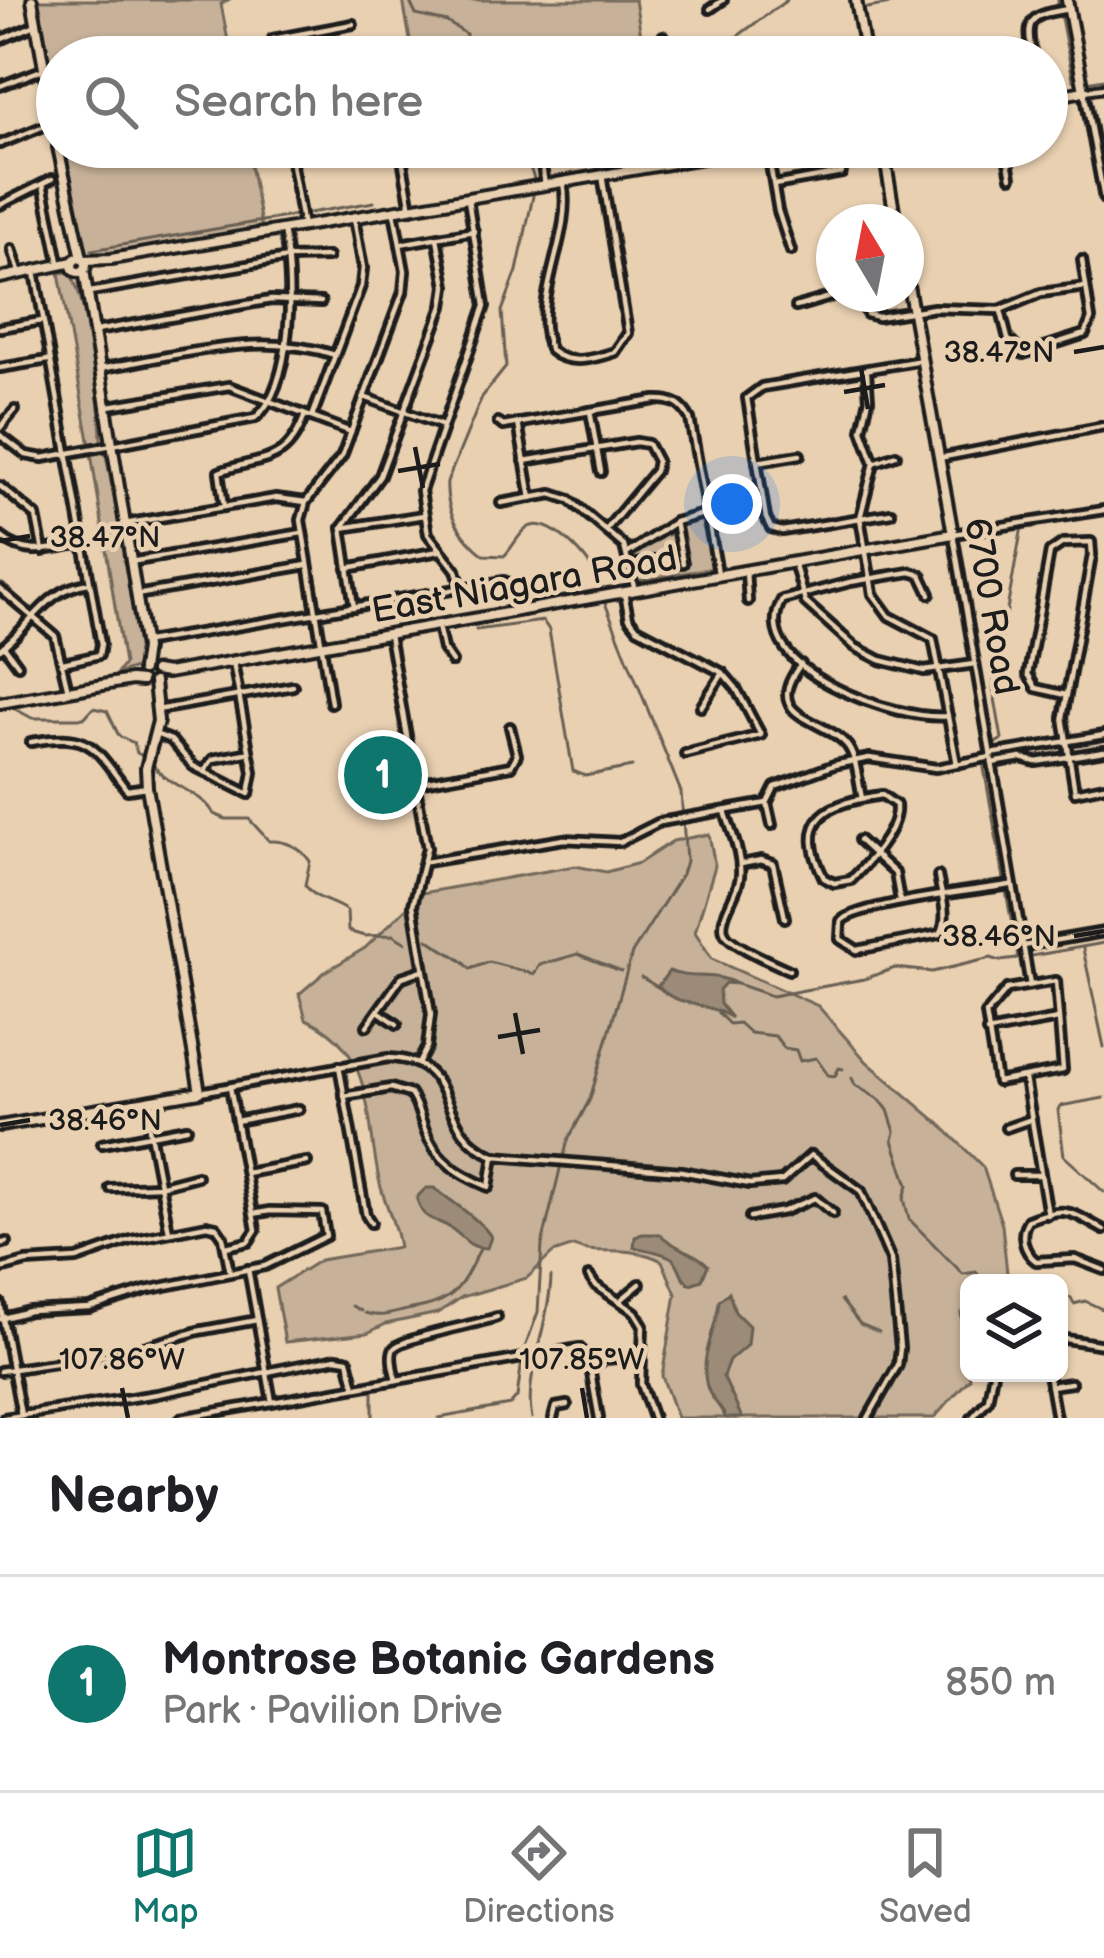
<!DOCTYPE html>
<html lang="en">
<head>
<meta charset="utf-8">
<style>
  body { margin:0; font-family:"Balsamiq Sans",sans-serif; background:#f2f2f2; color:#202124 }
  .controls { position:absolute; right:36px; bottom:36px; display:grid; overflow:hidden; border-radius:18px; box-shadow:0 3px 9px #0004 }
  .controls button { width:108px; height:108px; display:grid; place-items:center; padding:0; border:0; border-bottom:3px solid #e0e0e0; background:#fff; color:#202124; font:60px sans-serif }
  .compass { position:absolute; left:816px; top:204px; width:108px; height:108px; border-radius:50%; background:#fff; box-shadow:0 3px 9px #0004; rotate:350deg }
  .you { position:absolute; left:732px; top:504px; width:42px; height:42px; margin:-30px; border:9px solid #fff; border-radius:50%; background:#1a73e8; box-shadow:0 0 0 18px #1a73e833 }
  .badge { display:grid; place-items:center; width:78px; height:78px; border-radius:50%; background:#0f766e; color:#fff; font-size:39px; font-weight:700 }
  .pin { position:absolute; translate:-50% -50%; border:6px solid #fff; box-shadow:0 3px 12px #0006 }
  .list { margin:0; padding:0; list-style:none }
  h2 { display:flex; justify-content:space-between; align-items:center; height:156px; margin:0; padding:0 48px; font-size:51px }
  h2 small { font-size:39px; font-weight:400; color:#757577 }
  .list li { display:grid; grid-template-columns:78px 1fr auto; gap:36px; align-items:center; box-sizing:border-box; height:216px; padding:0 48px; border-top:3px solid #e0e0e0 }
  .list b { display:block; font-size:45px; white-space:nowrap }
  .list p { margin:0; font-size:39px; white-space:nowrap; color:#757577 }
  .list em { font-size:39px; font-style:normal; color:#757577 }
  .icon { flex:none; width:66px; height:66px; fill:none; stroke:currentColor; stroke-width:2; stroke-linecap:round; stroke-linejoin:round }
  .map { position:relative; flex:none; width:1104px; height:1418px; overflow:hidden }
  .search { position:absolute; background:#fff; box-shadow:0 3px 9px #0004; left:36px; right:36px; top:36px; height:132px; display:flex; align-items:center; gap:30px; box-sizing:border-box; padding:0 42px; border-radius:66px; color:#757577; font-size:45px }
  .sheet { height:372px; background:#fff }
  nav { display:flex; justify-content:space-around; align-items:center; box-sizing:border-box; height:168px; border-top:3px solid #e0e0e0; background:#fff; font-size:33px; color:#757577 }
  nav a { display:grid; justify-items:center; gap:6px }
  nav .on { color:#0f766e }
  .map>svg:first-child { display:block }
  .green { fill:#c7b299; stroke:#72675a; stroke-width:3 }
  .water { fill:#9b8b78; stroke:#685f53; stroke-width:3 }
  .lines { fill:none; stroke-linecap:round; stroke-linejoin:round }
  .stream { stroke:#685f53; stroke-width:3 }
  .minor-casing { stroke:#1c1c1c; stroke-width:14 }
  .tertiary-casing { stroke:#1c1c1c; stroke-width:16 }
  .minor { stroke:#e9d0b1; stroke-width:4.5 }
  .tertiary { stroke:#e9d0b1; stroke-width:8 }
  .ticks { fill:none; stroke:#1c1c1c; stroke-width:4.5 }
  .labels { text-anchor:middle; stroke-width:9; stroke-linejoin:round; paint-order:stroke }
  .street-label { font-size:36px; fill:#1c1c1c; stroke:#e9d0b1 }
  .ticks-label { font-size:30px; text-anchor:middle; fill:#1c1c1c; stroke:#e9d0b1; stroke-width:9; stroke-linejoin:round; paint-order:stroke }
</style>
</head>
<body>
<div class="map">
<svg width="1104" height="1418" viewBox="0 0 1104 1418">
  <rect width="100%" height="100%" fill="#e9d0b1"/>
  <filter id="ink" filterUnits="userSpaceOnUse"><feTurbulence type="fractalNoise" baseFrequency=".00833" numOctaves="2"/><feDisplacementMap in="SourceGraphic" scale="24" xChannelSelector="R" yChannelSelector="G"/><feConvolveMatrix kernelMatrix="1 2 1 2 8 2 1 2 1" color-interpolation-filters="sRGB"/></filter>
  <g filter="url(#ink)">
    <g class="green">
      <polygon points="36,0 228,0 221,4 231,57 57,57 57,115"/>
      <polygon points="403,0 635,0 642,41 622,57 413,57"/>
      <polygon points="63,147 247,147 262,230 90,256 81,247"/>
      <path d="M68 272C87 288 102 415 101 444L90 446 59 273Z"/>
      <polygon points="105,450 142,648 135,668 117,674 124,664 91,453"/>
      <polygon points="701,519 713,568 637,581 632,553 659,535 668,535 683,522"/>
      <path d="M709 834 715 866 695 932 712 959 818 1006 867 1062 941 1125 983 1167 1002 1225 1008 1282 969 1283V1311L961 1313 970 1378 934 1418H677L662 1376 676 1294 662 1261C629 1243 595 1257 574 1246L553 1253 527 1278 462 1297 438 1313 386 1324 367 1333 285 1342 275 1288 320 1260 399 1247C395 1221 386 1207 380 1184 365 1120 376 1049 306 1019L299 994 325 972 365 948 422 893 575 866 606 872 639 863 673 841Z"/>
    </g>
    <g class="water">
      <path d="M669 971C692 981 710 970 737 984L725 983 719 990 720 1004 731 1018C710 1002 676 1008 658 986Z"/>
      <path d="M426 1188H434C450 1200 483 1222 491 1237L487 1248C468 1248 466 1239 452 1229 436 1217 421 1223 417 1197Z"/>
      <path d="M642 1234H660C675 1250 693 1250 708 1265L702 1280 690 1284C679 1277 682 1268 673 1259 665 1252 645 1250 634 1247L635 1237Z"/>
      <path d="M729 1292 735 1312 749 1326 747 1345 729 1361 723 1376 742 1418H726C722 1409 714 1401 709 1392 696 1361 717 1330 719 1301Z"/>
    </g>
    <g class="lines">
      <g class="stream">
        <polyline points="409,0 416,15 447,22 466,34 465,57"/>
        <polyline points="1058,0 1058,3"/>
        <polyline points="867,8 914,0"/>
        <polyline points="1061,18 1073,79 1078,84"/>
        <polyline points="709,57 787,0"/>
        <polyline points="1087,82 1104,79"/>
        <polyline points="523,147 534,179"/>
        <path d="M533 196 517 271 502 311 506 367 482 397 447 482C445 512 461 537 484 555L504 556C513 548 518 533 529 527 553 515 600 569 602 590"/>
        <polyline points="92,250 374,202"/>
        <polyline points="476,630 543,621 549,630 573,771 585,776 632,767"/>
        <polyline points="0,695 4,696"/>
        <path d="M11 707 32 718H84L93 708 107 711 119 736 134 743 137 753 151 760C163 787 202 790 214 814L226 819H249L269 841C285 840 300 847 310 861L305 885C316 901 332 900 347 911L348 931 364 936 393 935 406 943"/>
        <path d="M428 939C441 950 462 957 470 969L489 962 534 974 540 965 578 954 621 971"/>
        <polyline points="1083,949 1104,1047"/>
        <polyline points="1026,957 1104,943"/>
        <polyline points="1018,958 982,757 985,750 1002,739 993,687 1023,521 1104,506"/>
        <polyline points="641,977 659,988"/>
        <polyline points="737,984 772,996 864,979 895,968 932,972 991,958 1000,961 1017,959"/>
        <polyline points="718,1013 729,1024 739,1023 750,1033 775,1036 784,1048 796,1050 800,1061 816,1058 828,1075 835,1076 839,1068 843,1069"/>
        <polyline points="852,1078 855,1085 880,1100 888,1110 895,1132 893,1140 908,1185 904,1198 909,1219 963,1274 976,1272 985,1283"/>
        <polyline points="1104,1098 1060,1106 1058,1110 1064,1156 1104,1192"/>
        <polyline points="564,1156 568,1140 590,1099 632,953 682,874 686,861 681,792 605,603"/>
        <polyline points="1059,1295 1071,1298 1074,1304 1085,1301 1104,1310"/>
        <polyline points="841,1300 860,1324 879,1332"/>
        <polyline points="352,1306 361,1311"/>
        <path d="M365 1313C382 1319 395 1312 412 1309 456 1302 460 1288 480 1249"/>
        <polyline points="373,1389 373,1418"/>
        <polyline points="439,1418 510,1405 517,1397 523,1353 538,1312 542,1245 560,1169"/>
        <path d="M532 1418C523 1378 550 1322 551 1277"/>
      </g>
      <g class="minor-casing">
        <g id="minor">
          <polyline points="710,9 723,0"/>
          <polyline points="0,40 33,26"/>
          <polyline points="759,48 761,57"/>
          <polyline points="383,51 384,57"/>
          <polyline points="273,57 273,39 353,24"/>
          <polyline points="659,57 664,51 663,36"/>
          <polyline points="819,57 865,49"/>
          <path d="M1033 57C1024 17 1031 15 1069 9"/>
          <polyline points="0,86 44,69"/>
          <polyline points="1104,88 1084,91 1104,199"/>
          <polyline points="0,144 54,122"/>
          <polyline points="289,147 303,227"/>
          <polyline points="400,147 411,209"/>
          <polyline points="539,147 545,185"/>
          <polyline points="767,147 778,211 791,251"/>
          <polyline points="994,147 1007,157 1011,177"/>
          <path d="M563 182C574 237 528 303 551 351 569 366 594 359 615 352L628 333 602 175"/>
          <polyline points="43,184 59,262"/>
          <polyline points="774,185 842,173"/>
          <polyline points="0,205 52,179"/>
          <polyline points="872,222 896,217"/>
          <polyline points="400,244 474,231"/>
          <polyline points="12,249 20,274"/>
          <polyline points="35,272 101,644 99,655 63,663"/>
          <polyline points="90,292 288,258 328,257"/>
          <polyline points="860,294 867,314 878,317 934,308 1000,310 1041,293 1086,287"/>
          <polyline points="796,307 840,294"/>
          <polyline points="1001,311 1008,339 1023,354 1085,334 1091,319 1082,260"/>
          <polyline points="0,328 42,321"/>
          <polyline points="96,331 271,300 321,302"/>
          <polyline points="0,368 48,360"/>
          <path d="M99 369C177 356 258 330 335 355"/>
          <polyline points="867,373 869,399 862,430 874,463 860,518 873,594 889,616 933,639 957,764"/>
          <polyline points="364,397 443,426"/>
          <polyline points="109,406 229,386 351,432"/>
          <polyline points="590,411 601,472"/>
          <polyline points="312,417 361,286 363,268 354,218"/>
          <path d="M498 422 503 426 655 400C672 399 682 404 690 419L718 573"/>
          <polyline points="518,423 531,498"/>
          <polyline points="0,428 15,410"/>
          <path d="M0 435 26 455 43 458 255 418C294 387 294 276 283 231"/>
          <polyline points="939,458 1104,426"/>
          <polyline points="524,461 636,442 648,444 657,461 655,471 606,530"/>
          <polyline points="757,462 800,455"/>
          <polyline points="874,463 896,455"/>
          <polyline points="0,486 36,516 43,551"/>
          <polyline points="501,503 552,494 570,500 624,546 635,591"/>
          <path d="M224 507 219 472C263 456 286 467 305 415"/>
          <polyline points="891,513 782,531 771,528 766,518 747,398 762,387 922,360"/>
          <polyline points="675,522 683,563"/>
          <polyline points="124,524 276,498 306,502"/>
          <polyline points="342,528 424,515"/>
          <path d="M0 536C27 558 50 549 82 543"/>
          <polyline points="628,553 675,522 707,513"/>
          <polyline points="130,562 302,533"/>
          <polyline points="794,562 805,602 855,647 880,660 924,671 975,664"/>
          <polyline points="631,565 655,561"/>
          <polyline points="347,568 439,551"/>
          <polyline points="746,571 748,601"/>
          <polyline points="461,588 456,570 428,534 421,491 485,306 468,199"/>
          <polyline points="0,589 55,636 68,690"/>
          <polyline points="624,593 629,618 637,628 723,673 736,688 761,735 685,754"/>
          <path d="M930 594 921 575 910 572 850 582 782 600C743 669 900 722 948 716"/>
          <polyline points="136,595 307,565"/>
          <polyline points="354,607 342,528 380,476 443,306 446,286 437,238"/>
          <polyline points="438,626 443,649 452,662"/>
          <polyline points="389,635 427,848 413,905 431,1014 427,1047 419,1062"/>
          <polyline points="147,642 504,581 516,586 523,611"/>
          <polyline points="4,646 18,665"/>
          <path d="M0 649C34 624 45 589 89 583"/>
          <path d="M801 664C759 719 823 717 846 744 857 756 858 782 862 798"/>
          <polyline points="1066,695 1036,688 1028,674 1050,552 1063,543 1091,542 1092,555 1063,717 1075,792 1104,786"/>
          <polyline points="331,703 301,520 306,502 342,456 403,292 405,271 394,212"/>
          <polyline points="701,707 723,673"/>
          <polyline points="157,710 293,686"/>
          <polyline points="158,735 171,740 193,766 249,794 253,772 233,662"/>
          <path d="M31 742C91 731 94 747 127 790L147 787"/>
          <polyline points="991,754 1104,735"/>
          <polyline points="992,763 1021,758 1036,762 1104,751"/>
          <polyline points="205,770 213,759 246,753"/>
          <polyline points="417,783 511,766 517,755 510,727"/>
          <path d="M882 795 896 805C899 830 868 863 851 880L834 883 824 878C793 816 829 803 882 795Z"/>
          <path d="M725 811C731 831 742 854 740 876 739 893 719 916 724 931 727 944 776 964 789 970"/>
          <polyline points="772,825 767,803 775,787 834,765 869,758 936,768 991,757"/>
          <polyline points="859,840 895,873 900,901"/>
          <polyline points="426,862 564,839 620,842 660,822 767,803"/>
          <polyline points="741,864 761,860 773,864 785,918"/>
          <path d="M938 876C941 894 950 918 940 934L857 950 840 939 841 921C858 904 978 890 1010 885"/>
          <polyline points="1023,946 1104,932"/>
          <polygon points="1056,981 1063,1070 997,1082 986,1014 1007,989"/>
          <polyline points="1030,985 953,534 1104,510"/>
          <polyline points="378,1011 397,1024"/>
          <polyline points="367,1026 402,977 423,970"/>
          <polyline points="987,1032 1058,1019"/>
          <polyline points="339,1066 366,1215 371,1223"/>
          <polyline points="1025,1079 1048,1215"/>
          <path d="M200 1092 388 1058C464 1060 431 1130 494 1156L681 1171 750 1184 782 1181 811 1155 861 1191 891 1260 900 1348 898 1365 868 1418"/>
          <path d="M344 1096 391 1088 410 1094C418 1105 420 1117 425 1130 436 1161 460 1175 489 1187L494 1156"/>
          <polyline points="144,1102 169,1231"/>
          <polyline points="236,1121 299,1109"/>
          <polyline points="1006,1128 1032,1119"/>
          <polyline points="102,1144 187,1128"/>
          <polyline points="246,1173 307,1162"/>
          <polyline points="1014,1175 1041,1175"/>
          <polyline points="110,1188 159,1186 197,1176"/>
          <polyline points="750,1217 784,1211 815,1198 833,1213"/>
          <path d="M1104 1230C1070 1212 1068 1205 1028 1220 1019 1234 1023 1251 1036 1261L1075 1259 1104 1270"/>
          <polyline points="0,1244 7,1242"/>
          <polyline points="226,1247 248,1242 256,1230 230,1087"/>
          <polyline points="0,1269 26,1262 77,1259 131,1240 207,1225 216,1227 223,1237 230,1272"/>
          <polyline points="248,1269 272,1402"/>
          <polyline points="589,1276 595,1285 635,1312 643,1325 641,1384 653,1418"/>
          <polyline points="622,1299 640,1284"/>
          <polyline points="0,1303 21,1415"/>
          <polyline points="0,1319 29,1311 89,1308 146,1290 265,1266 326,1236 322,1212 270,1211 253,1214"/>
          <polyline points="1059,1338 1104,1345"/>
          <polyline points="592,1368 605,1359 641,1356"/>
          <polyline points="0,1371 124,1353 198,1331 257,1320"/>
          <polyline points="1048,1373 1056,1418"/>
          <path d="M396 1380C394 1371 390 1359 393 1350 397 1338 479 1324 497 1317"/>
          <polyline points="1050,1386 1071,1383"/>
          <polyline points="4,1418 157,1394 336,1358 348,1360 355,1387"/>
          <polyline points="181,1418 579,1348 588,1356 599,1418"/>
          <polyline points="553,1418 556,1407 567,1405"/>
          <polyline points="972,1418 988,1400 993,1373"/>
        </g>
      </g>
      <g class="tertiary-casing">
        <g id="tertiary">
          <polyline points="32,0 57,140"/>
          <polyline points="856,0 866,57"/>
          <polyline points="1047,98 1084,91 1067,0"/>
          <polyline points="58,147 82,258"/>
          <polyline points="883,147 896,222"/>
          <circle cx="79" cy="265" r="7"/>
          <polyline points="84,260 111,259 767,147"/>
          <polyline points="84,270 145,648 142,670"/>
          <polyline points="0,278 73,262"/>
          <polyline points="155,671 167,673 953,534 906,274"/>
          <polyline points="0,703 131,680 141,681"/>
          <polyline points="0,1126 200,1092 147,787 146,768 158,721 154,682"/>
        </g>
      </g>
      <use href="#minor" class="minor"/>
      <use href="#tertiary" class="tertiary"/>
    </g>
  </g>
  <path class="ticks" d="M1074 352 1104 347M861 368 868 409M844 392 885 385M415 447 423 488M398 471 440 464M0 541 30 536M1074 936 1104 931M515 1013 523 1054M498 1037 540 1030M0 1125 30 1120M122 1388 128 1418M582 1388 587 1418"/>
  <g class="labels">
    <g class="street-label">
      <text transform="translate(524 583) rotate(-10)" y="13">East Niagara Road</text>
      <text transform="translate(993 606) rotate(80)" y="13">6700 Road</text>
    </g>
  </g>
  <g class="ticks-label">
    <text x="999" y="362">38.47°N</text>
    <text x="105" y="547">38.47°N</text>
    <text x="999" y="946">38.46°N</text>
    <text x="105" y="1130">38.46°N</text>
    <text x="122" y="1369">107.86°W</text>
    <text x="582" y="1369">107.85°W</text>
  </g>
</svg>
<div class="controls">
<button><svg class="icon" aria-label="layers" viewBox="0 0 24 24"><path d="M12 4l9 5-9 5-9-5zM3 14l9 5 9-5"/></svg></button>
</div>
<svg class="compass" viewBox="-18 -18 36 36"><path d="M0-13l5 13h-10z" fill="#e53935"/><path d="M0 13l5-13h-10z" fill="#757577"/></svg>
<div class="you"></div>
<div class="pin badge" style="left:383px;top:775px">1</div>
<div class="search"><svg class="icon" aria-label="search" viewBox="0 0 24 24"><circle cx="10" cy="10" r="6"/><path d="M15 15l6 6"/></svg>Search here</div>
</div>
<section class="sheet">
<h2>Nearby<small></small></h2>
<ul class="list">
<li><span class="badge">1</span><div><b>Montrose Botanic Gardens</b><p>Park · Pavilion Drive</p></div><em>850 m</em></li>
</ul>
</section>
<nav>
<a class="on"><svg class="icon" aria-label="map" viewBox="0 0 24 24"><path d="M3 6l6-2 6 2 6-2v14l-6 2-6-2-6 2zM9 4v14M15 6v14"/></svg>Map</a>
<a><svg class="icon" aria-label="directions" viewBox="0 0 24 24"><path d="M12 3l9 9-9 9-9-9zM9 14v-3h6M13 9l2 2-2 2"/></svg>Directions</a>
<a><svg class="icon" aria-label="saved" viewBox="0 0 24 24"><path d="M7 4h10v16l-5-4-5 4z"/></svg>Saved</a>
</nav>
</body>
</html>
